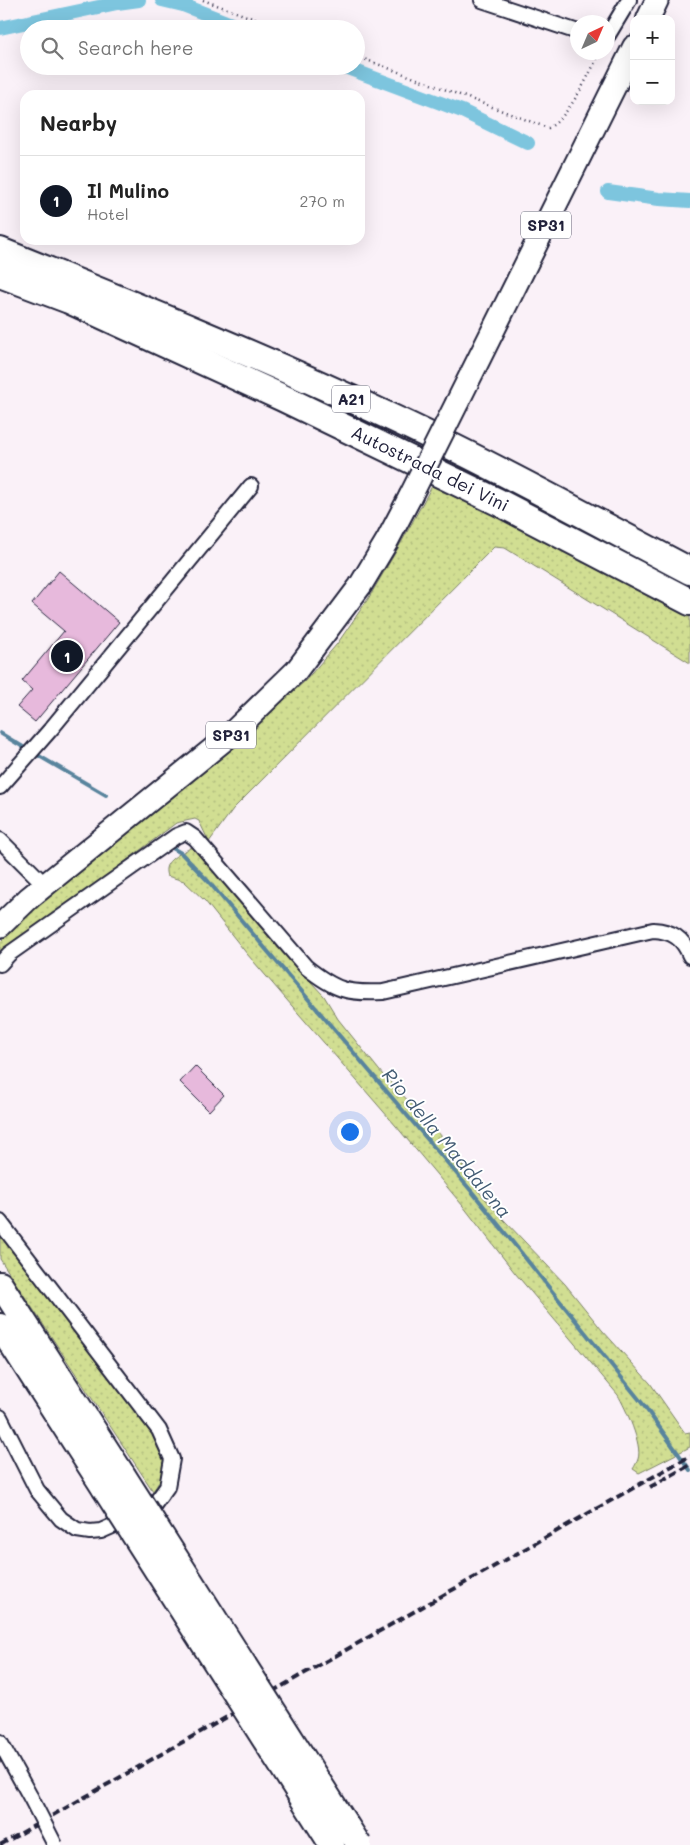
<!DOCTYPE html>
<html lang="en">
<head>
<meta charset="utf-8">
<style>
  body { margin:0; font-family:Mali,sans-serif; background:#f2f2f2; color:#222 }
  .controls { position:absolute; right:15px; top:15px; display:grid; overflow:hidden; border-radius:10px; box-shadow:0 5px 20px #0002 }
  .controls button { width:45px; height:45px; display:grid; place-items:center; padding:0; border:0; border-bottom:1px solid #e0e0e0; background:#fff; color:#222; font:25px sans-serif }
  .compass { position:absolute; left:570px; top:15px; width:45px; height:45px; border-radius:50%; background:#fff; box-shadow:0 5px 20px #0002; rotate:44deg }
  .you { position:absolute; left:349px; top:1131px; width:18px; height:18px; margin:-12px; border:4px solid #fff; border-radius:50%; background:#1a73e8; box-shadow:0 0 0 8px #1a73e833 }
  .badge { display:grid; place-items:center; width:32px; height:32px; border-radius:50%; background:#111827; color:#fff; font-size:16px; font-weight:700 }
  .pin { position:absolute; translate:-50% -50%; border:2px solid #fff; box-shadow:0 1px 5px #0006 }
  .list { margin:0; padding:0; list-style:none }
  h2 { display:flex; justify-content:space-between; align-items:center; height:65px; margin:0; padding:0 20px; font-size:21px }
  h2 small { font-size:16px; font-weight:400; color:#767676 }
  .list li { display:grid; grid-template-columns:32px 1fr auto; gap:15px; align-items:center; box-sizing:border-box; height:90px; padding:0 20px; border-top:1px solid #e0e0e0 }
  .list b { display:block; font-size:19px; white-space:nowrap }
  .list p { margin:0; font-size:16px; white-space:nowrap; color:#767676 }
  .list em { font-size:16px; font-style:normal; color:#767676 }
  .icon { flex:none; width:28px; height:28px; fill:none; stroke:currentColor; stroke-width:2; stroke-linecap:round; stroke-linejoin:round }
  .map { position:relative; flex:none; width:690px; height:1845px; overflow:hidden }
  .search { position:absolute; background:#fff; box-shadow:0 5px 20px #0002; left:20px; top:20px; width:345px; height:55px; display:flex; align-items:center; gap:12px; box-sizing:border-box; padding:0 18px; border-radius:28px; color:#767676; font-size:19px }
  .panel { position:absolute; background:#fff; box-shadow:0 5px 20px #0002; left:20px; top:90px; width:345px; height:155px; border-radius:15px }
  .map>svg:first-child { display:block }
  .grass { fill:url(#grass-dots); stroke:#7a8066 }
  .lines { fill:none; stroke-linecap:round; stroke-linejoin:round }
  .stream { stroke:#59849d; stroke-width:4 }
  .canal { stroke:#7dc5de; stroke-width:14 }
  .building { fill:#e7b9dc; stroke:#22223b }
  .minor-casing { stroke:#22223b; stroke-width:18 }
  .primary-casing { stroke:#22223b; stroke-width:26 }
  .trunk-casing { stroke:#22223b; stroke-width:28 }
  .motorway-casing { stroke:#22223b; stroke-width:30 }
  .path { stroke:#22223b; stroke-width:2.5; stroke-dasharray:1 4; stroke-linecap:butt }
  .minor { stroke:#fff; stroke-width:14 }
  .primary { stroke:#fff; stroke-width:22 }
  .trunk { stroke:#fff; stroke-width:24 }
  .motorway { stroke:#fff; stroke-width:26 }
  .rail { stroke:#22223b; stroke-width:4; stroke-dasharray:8 4; stroke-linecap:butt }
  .minor-bridge-casing { stroke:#22223b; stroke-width:18; stroke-linecap:butt }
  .primary-bridge-casing { stroke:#22223b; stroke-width:26; stroke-linecap:butt }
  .trunk-bridge-casing { stroke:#22223b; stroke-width:28; stroke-linecap:butt }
  .minor-bridge { stroke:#fff; stroke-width:14 }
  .primary-bridge { stroke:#fff; stroke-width:22 }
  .trunk-bridge { stroke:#fff; stroke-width:24 }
  .labels { text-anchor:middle; stroke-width:4; stroke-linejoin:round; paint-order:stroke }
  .shield { fill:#fff; stroke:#646476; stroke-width:1 }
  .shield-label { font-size:16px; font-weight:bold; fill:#22223b }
  .street-label { font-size:18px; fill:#22223b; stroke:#fff }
  .water-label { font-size:19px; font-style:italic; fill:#425b74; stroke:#fff }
</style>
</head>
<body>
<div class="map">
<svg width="690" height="1845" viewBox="0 0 690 1845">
  <defs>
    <pattern id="grass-dots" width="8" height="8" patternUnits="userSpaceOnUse" patternTransform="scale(1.25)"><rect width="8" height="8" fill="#d1de92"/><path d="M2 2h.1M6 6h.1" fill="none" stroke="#b3be7f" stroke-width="1.8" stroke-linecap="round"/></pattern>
  </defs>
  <rect width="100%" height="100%" fill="#faf1f8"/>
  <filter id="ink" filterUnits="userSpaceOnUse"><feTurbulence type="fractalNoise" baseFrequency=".02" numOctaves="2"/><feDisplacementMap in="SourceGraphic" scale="10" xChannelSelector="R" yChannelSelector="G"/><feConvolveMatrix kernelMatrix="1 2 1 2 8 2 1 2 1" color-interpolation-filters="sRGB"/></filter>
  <g filter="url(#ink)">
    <g class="grass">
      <polygon points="432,486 482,509 497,511 666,598 690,616 690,663 505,548 494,547 233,809 209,842 199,821 195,819 176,823 12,947 0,959 0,942 34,908 208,768 305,681 337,644 368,599 401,543"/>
      <path d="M192 847 209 862 284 953 324 996 338 1019 383 1075 433 1126 452 1149 480 1193 504 1220 565 1284 602 1330 650 1383 685 1433 690 1432V1447L639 1473 633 1469C635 1466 637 1462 638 1459 643 1445 625 1407 618 1395L515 1273 463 1206 396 1126 247 954 205 901 184 881 167 876C161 860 181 854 192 847Z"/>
      <path d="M0 1229 152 1432C164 1455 171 1467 153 1491L0 1259Z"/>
    </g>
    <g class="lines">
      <g class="stream">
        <polyline points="0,733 28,750"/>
        <polyline points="34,753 106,795"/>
        <polyline points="169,846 181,853 208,881 473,1193 642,1403 690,1470"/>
      </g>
      <g class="canal">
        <polyline points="162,0 183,5 244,29"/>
        <polyline points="0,28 117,3 139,0"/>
        <polyline points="342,66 462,111 528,143"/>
        <polyline points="608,192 659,199 690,201"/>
      </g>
    </g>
    <g class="building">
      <polygon points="59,571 119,622 35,722 17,707 32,690 22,681 64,631 32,604"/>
      <polygon points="195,1066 224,1095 209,1111 180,1082"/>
    </g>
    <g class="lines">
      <g class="minor-casing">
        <g id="minor">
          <polyline points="482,0 578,32"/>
          <polyline points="608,35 629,0"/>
          <polyline points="0,787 51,729 251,486"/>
          <polyline points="0,840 45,885"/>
          <path d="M0 964 9 954 176 836 186 832 195 838 306 967C335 990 347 994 383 992L653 930C672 931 683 938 690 956"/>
          <polyline points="0,1222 159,1430 172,1459 167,1487 151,1509 101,1531 90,1532 77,1530 61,1519 37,1490 0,1417"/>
          <polyline points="0,1742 31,1798"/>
        </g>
      </g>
      <g class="primary-casing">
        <g id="primary">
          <polyline points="648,19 657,0"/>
          <polyline points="457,403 634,47"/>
          <polyline points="0,926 29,898 229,736 296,671 360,586 387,541 410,497"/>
        </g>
      </g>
      <g class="trunk-casing">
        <g id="trunk">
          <polyline points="0,1284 123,1475"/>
          <polyline points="0,1326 104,1488"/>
        </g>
      </g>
      <g class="motorway-casing">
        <g id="motorway">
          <path d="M0 251C129 303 258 355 384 414 488 462 589 518 690 571"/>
          <polyline points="0,274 69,300 283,398 498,502 690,602"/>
        </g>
      </g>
      <g class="path">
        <polyline points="203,0 282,29"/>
        <path d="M356 56 548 128C568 119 590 73 600 52"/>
      </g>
      <use href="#minor" class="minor"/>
      <use href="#primary" class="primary"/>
      <use href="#trunk" class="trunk"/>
      <use href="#motorway" class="motorway"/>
      <g class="rail">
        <polyline points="650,1487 690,1465"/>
        <polyline points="0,1845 690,1456"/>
      </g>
      <g class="minor-bridge-casing">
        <polyline id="minor-bridge" points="31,1798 55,1845"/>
      </g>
      <g class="primary-bridge-casing">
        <polyline id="primary-bridge" points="410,497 457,403"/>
      </g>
      <g class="trunk-bridge-casing">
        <g id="trunk-bridge">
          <polyline points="123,1475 359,1845"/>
          <polyline points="104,1488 332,1845"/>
        </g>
      </g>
      <use href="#minor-bridge" class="minor-bridge"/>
      <use href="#primary-bridge" class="primary-bridge"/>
      <use href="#trunk-bridge" class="trunk-bridge"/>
    </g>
  </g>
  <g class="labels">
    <g class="shield">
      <rect x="521" y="211.5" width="50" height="27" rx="4"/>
      <rect x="332" y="385.5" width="38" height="27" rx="4"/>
      <rect x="206" y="721.5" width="50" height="27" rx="4"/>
    </g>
    <g class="shield-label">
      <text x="546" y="231">SP31</text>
      <text x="351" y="405">A21</text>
      <text x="231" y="741">SP31</text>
    </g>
    <g class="street-label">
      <text transform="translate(430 469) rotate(26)" y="6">Autostrada dei Vini</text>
    </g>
    <g class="water-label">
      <text transform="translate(447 1143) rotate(50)" y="7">Rio della Maddalena</text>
    </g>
  </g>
</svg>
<div class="controls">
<button>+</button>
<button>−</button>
</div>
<svg class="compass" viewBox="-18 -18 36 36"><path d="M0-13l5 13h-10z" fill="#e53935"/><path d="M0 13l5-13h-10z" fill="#767676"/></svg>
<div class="you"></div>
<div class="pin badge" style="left:67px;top:656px">1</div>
<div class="search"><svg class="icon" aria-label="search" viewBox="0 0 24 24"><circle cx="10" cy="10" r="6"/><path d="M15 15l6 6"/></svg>Search here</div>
<section class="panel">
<h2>Nearby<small></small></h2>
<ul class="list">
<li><span class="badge">1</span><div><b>Il Mulino</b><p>Hotel</p></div><em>270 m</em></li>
</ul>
</section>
</div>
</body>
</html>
